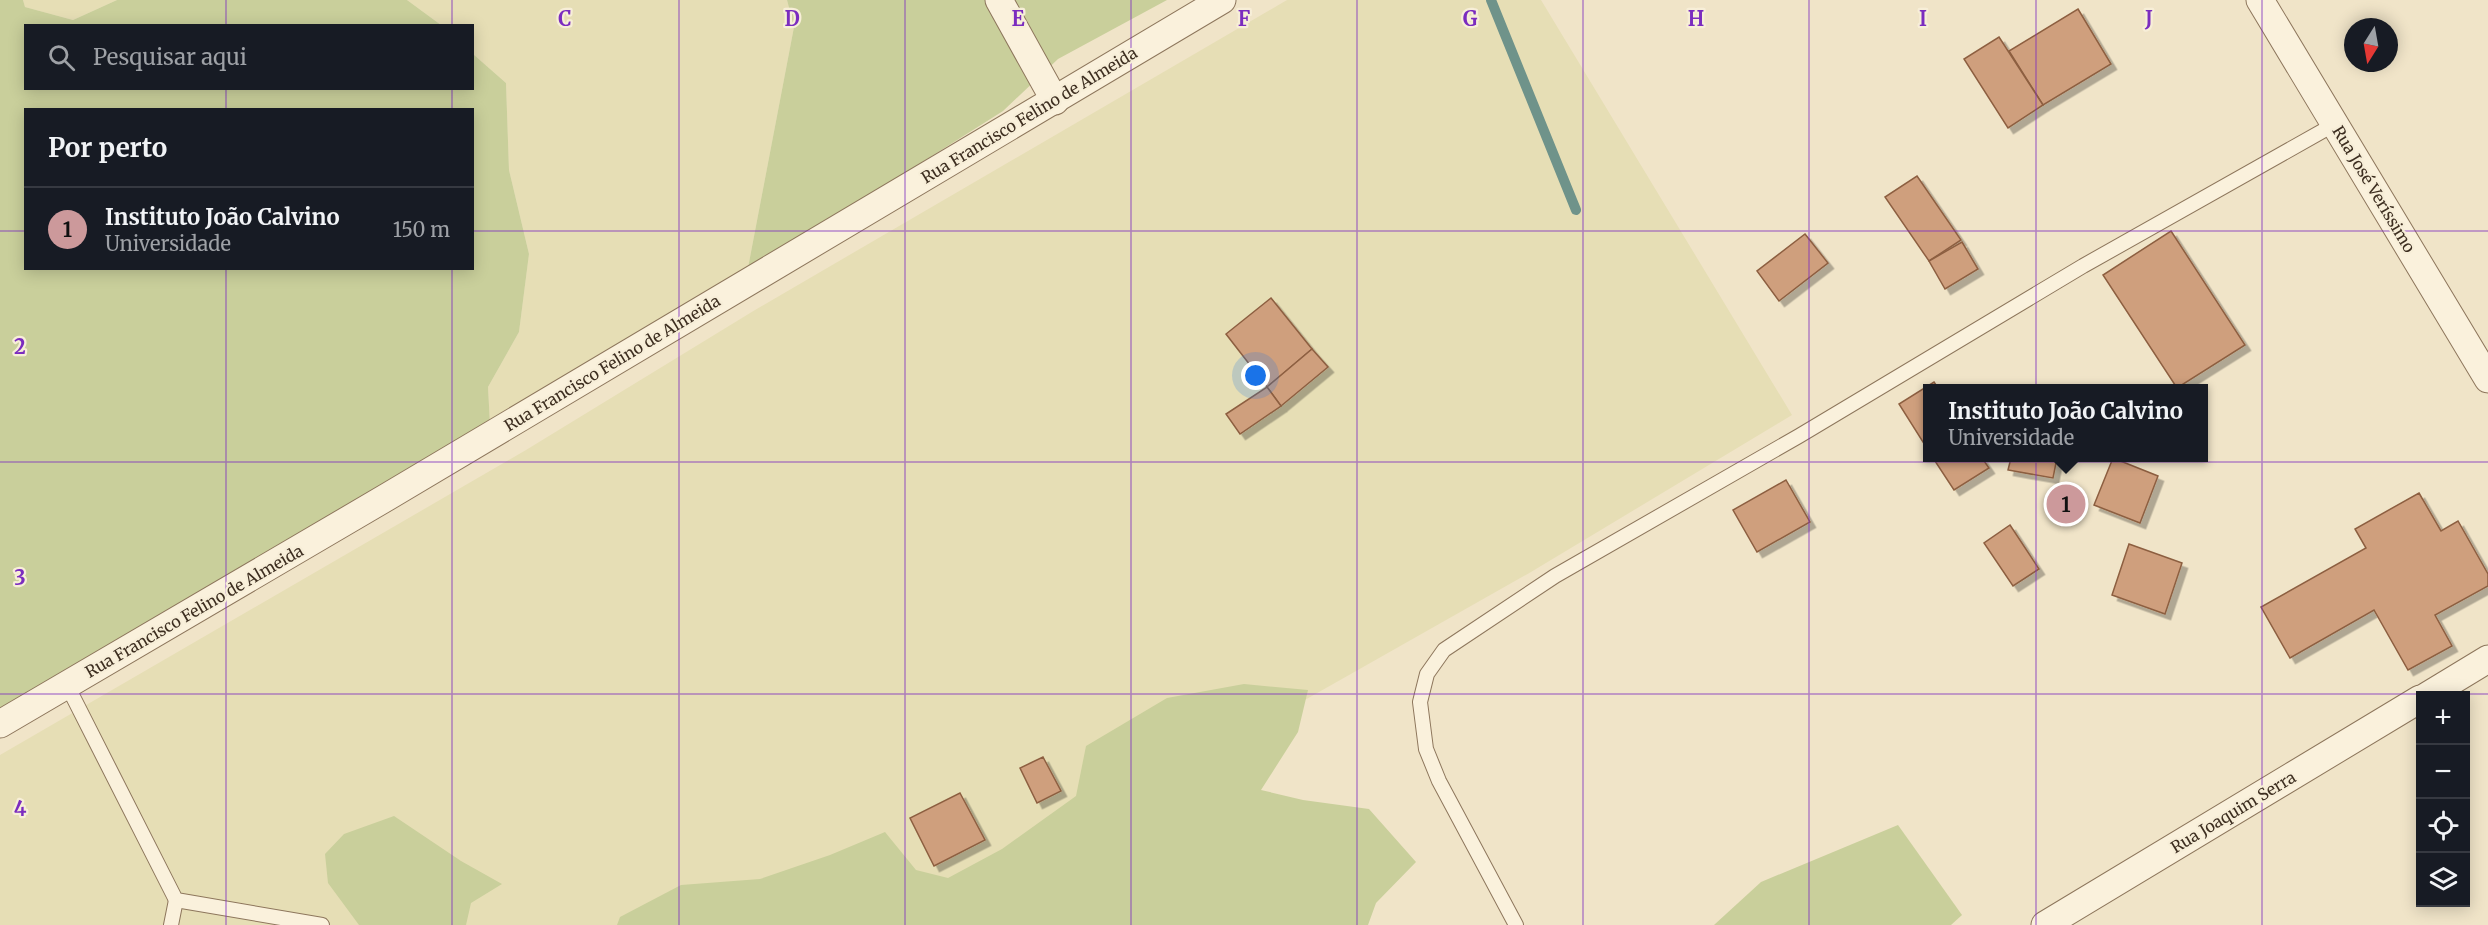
<!DOCTYPE html>
<html lang="pt">
<head>
<meta charset="utf-8">
<style>
  body { margin:0; font-family:Merriweather,serif; background:#242831; color:#f1f3f6 }
  .controls { position:absolute; right:18px; bottom:18px; display:grid; overflow:hidden; border-radius:0px; box-shadow:0 3px 15px #0003 }
  .controls button { width:54px; height:54px; display:grid; place-items:center; padding:0; border:0; border-bottom:2px solid #363941; background:#171b24; color:#f1f3f6; font:30px sans-serif }
  .compass { position:absolute; left:2344px; top:18px; width:54px; height:54px; border-radius:50%; background:#171b24; box-shadow:0 3px 15px #0003; rotate:191deg }
  .you { position:absolute; left:1256px; top:376px; width:21px; height:21px; margin:-15px; border:4px solid #fff; border-radius:50%; background:#1a73e8; box-shadow:0 0 0 9px #1a73e833 }
  .badge { display:grid; place-items:center; width:39px; height:39px; border-radius:50%; background:#cc999b; color:#111; font-size:20px; font-weight:700 }
  .pin { position:absolute; translate:-50% -50%; border:3px solid #fff; box-shadow:0 2px 6px #0006 }
  .popup { position:absolute; left:1923px; top:384px; width:285px; height:78px; box-sizing:border-box; display:grid; place-content:center; border-radius:0px; background:#171b24; filter:drop-shadow(0 2px 4px #0005); font-size:20px; white-space:nowrap; color:#9ea1a6 }
  .popup b { font-size:22px; color:#f1f3f6 }
  .popup::after { content:''; position:absolute; left:50%; top:100%; margin-left:-12px; border:12px solid transparent; border-top-color:#171b24 }
  .list { margin:0; padding:0; list-style:none }
  h2 { display:flex; justify-content:space-between; align-items:center; height:78px; margin:0; padding:0 24px; font-size:26px }
  h2 small { font-size:20px; font-weight:400; color:#9ea1a6 }
  .list li { display:grid; grid-template-columns:39px 1fr auto; gap:18px; align-items:center; box-sizing:border-box; height:84px; padding:0 24px; border-top:2px solid #363941 }
  .list b { display:block; font-size:22px; white-space:nowrap }
  .list p { margin:0; font-size:20px; white-space:nowrap; color:#9ea1a6 }
  .list em { font-size:20px; font-style:normal; color:#9ea1a6 }
  .icon { flex:none; width:33px; height:33px; fill:none; stroke:currentColor; stroke-width:2; stroke-linecap:round; stroke-linejoin:round }
  .map { position:relative; flex:none; width:2488px; height:925px; overflow:hidden }
  .search { position:absolute; background:#171b24; box-shadow:0 3px 15px #0003; left:24px; top:24px; width:450px; height:66px; display:flex; align-items:center; gap:15px; box-sizing:border-box; padding:0 21px; border-radius:0px; color:#9ea1a6; font-size:22px }
  .panel { position:absolute; background:#171b24; box-shadow:0 3px 15px #0003; left:24px; top:108px; width:450px; height:162px; border-radius:0px }
  .map>svg:first-child { display:block }
  .farmland { fill:#e6deb5 }
  .green { fill:#c9cf9b; fill-rule:evenodd }
  .lines { fill:none; stroke-linecap:round; stroke-linejoin:round }
  .stream { stroke:#6f938a; stroke-width:10 }
  .building { fill:#cf9f7d; stroke:#8d5f41; stroke-width:1.5; filter:url(#shadow) }
  .lane-casing { stroke:#8d765c; stroke-width:16 }
  .street-casing { stroke:#8d765c; stroke-width:29 }
  .lane { stroke:#faf1dc; stroke-width:14 }
  .street { stroke:#faf1dc; stroke-width:27 }
  .grid { fill:none; stroke:#7b2cbf; stroke-width:1.5; stroke-opacity:0.55 }
  .labels { text-anchor:middle; stroke-width:4.5; stroke-linejoin:round; paint-order:stroke }
  .street-label { font-size:16px; fill:#3d2e20; stroke:#f7eed8 }
  .grid-label { font-size:20px; text-anchor:middle; font-weight:bold; fill:#7b2cbf; stroke:#f7eed8; stroke-width:4.5; stroke-linejoin:round; paint-order:stroke }
</style>
</head>
<body>
<div class="map">
<svg width="2488" height="925" viewBox="0 0 2488 925">
  <defs>
    <filter id="shadow"><feDropShadow dx="5.5" dy="5.5" stdDeviation="0" flood-color="#0004"/></filter>
  </defs>
  <rect width="100%" height="100%" fill="#f0e4c8"/>
  <g class="farmland">
    <polygon points="23,0 117,0 73,20 25,7"/>
    <polygon points="407,0 787,0 794,27 747,273 490,424 488,387 519,332 529,254 509,170 506,83 473,54 472,26 441,25"/>
    <polygon points="1287,0 1541,0 1792,415 1531,572 907,925 0,925 0,755 526,450 755,310"/>
  </g>
  <g class="green">
    <path d="M0 0H23L25 7 73 20 117 0H407L441 25 26 26V88H472L473 54 506 83 509 170 529 254 519 332 488 387 490 424 0 711ZM26 110H472V268H26Z"/>
    <polygon points="787,0 1167,0 1058,59 1003,111 747,273 794,27"/>
    <polygon points="1244,684 1308,690 1298,732 1261,790 1303,800 1369,809 1416,862 1376,903 1368,925 617,925 620,917 681,885 760,879 830,855 885,832 916,870 948,878 1002,849 1076,796 1086,746 1167,698"/>
    <polygon points="394,816 461,861 502,884 471,903 466,925 359,925 328,883 325,854 344,834"/>
    <polygon points="1898,825 1962,915 1951,925 1714,925 1761,882"/>
  </g>
  <g class="lines">
    <polyline class="stream" points="1491,0 1576,210"/>
  </g>
  <g class="building">
    <polygon points="2078,9 2111,64 2043,105 2009,51"/>
    <polygon points="1999,37 2043,105 2008,128 1964,59"/>
    <polygon points="1917,176 1961,240 1929,261 1885,197"/>
    <polygon points="2171,231 2245,345 2177,388 2103,275"/>
    <polygon points="1805,234 1828,263 1779,301 1757,271"/>
    <polygon points="1962,242 1978,269 1945,289 1929,261"/>
    <polygon points="1271,298 1312,349 1267,387 1226,334"/>
    <polygon points="1312,349 1328,367 1281,406 1267,387"/>
    <polygon points="1934,382 1938,388 1928,388 1928,450 1899,404"/>
    <polygon points="1267,387 1281,406 1240,434 1226,414"/>
    <polygon points="1933,458 1982,458 1989,468 1954,490"/>
    <polygon points="2011,458 2057,458 2053,478 2008,470"/>
    <polygon points="2113,458 2158,476 2140,523 2094,505"/>
    <polygon points="1786,480 1810,522 1757,552 1733,510"/>
    <polygon points="2419,493 2441,531 2458,521 2488,574 2488,586 2435,615 2452,646 2408,670 2374,610 2290,658 2261,607 2366,548 2355,529"/>
    <polygon points="2010,525 2039,569 2013,586 1984,543"/>
    <polygon points="2129,544 2182,563 2165,614 2112,595"/>
    <polygon points="1043,757 1061,791 1037,803 1020,768"/>
    <polygon points="960,793 985,840 934,866 910,818"/>
  </g>
  <g class="lines">
    <g class="lane-casing">
      <g id="lane">
        <polyline points="67,685 176,900 322,925"/>
        <polyline points="171,925 176,900"/>
        <polyline points="1516,925 1439,781 1426,749 1420,702 1427,674 1444,650 1555,576 1799,436 2083,266 2335,124"/>
      </g>
    </g>
    <g class="street-casing">
      <g id="street">
        <polyline points="999,0 1055,101"/>
        <polyline points="2260,0 2488,379"/>
        <polyline points="2427,696 2488,659"/>
        <polyline points="0,724 387,497 1222,0"/>
        <polyline points="2045,925 2420,699"/>
      </g>
    </g>
    <use href="#lane" class="lane"/>
    <use href="#street" class="street"/>
  </g>
  <path class="grid" d="M226 0V26M452 0V26M679 0V925M905 0V925M1131 0V925M1357 0V925M1583 0V925M1809 0V925M2036 0V925M2262 0V925M226 88V110M452 88V110M0 231H26M472 231H2488M226 268V925M452 268V925M0 462H2488M0 694H2488"/>
  <g class="labels">
    <g class="street-label">
      <text transform="translate(1029 115) rotate(-31)" y="6">Rua Francisco Felino de Almeida</text>
      <text transform="translate(2374 189) rotate(59)" y="6">Rua José Veríssimo</text>
      <text transform="translate(612 363) rotate(-31)" y="6">Rua Francisco Felino de Almeida</text>
      <text transform="translate(194 611) rotate(-30)" y="6">Rua Francisco Felino de Almeida</text>
      <text transform="translate(2233 812) rotate(-31)" y="6">Rua Joaquim Serra</text>
    </g>
  </g>
  <g class="grid-label">
    <text x="565" y="26">C</text>
    <text x="792" y="26">D</text>
    <text x="1018" y="26">E</text>
    <text x="1244" y="26">F</text>
    <text x="1470" y="26">G</text>
    <text x="1696" y="26">H</text>
    <text x="1923" y="26">I</text>
    <text x="2149" y="26">J</text>
    <text x="20" y="354">2</text>
    <text x="20" y="585">3</text>
    <text x="20" y="816">4</text>
  </g>
</svg>
<div class="controls">
<button>+</button>
<button>−</button>
<button><svg class="icon" aria-label="locate" viewBox="0 0 24 24"><circle cx="12" cy="12" r="6"/><path d="M12 2v4M12 18v4M2 12h4M18 12h4"/></svg></button>
<button><svg class="icon" aria-label="layers" viewBox="0 0 24 24"><path d="M12 4l9 5-9 5-9-5zM3 14l9 5 9-5"/></svg></button>
</div>
<svg class="compass" viewBox="-18 -18 36 36"><path d="M0-13l5 13h-10z" fill="#e53935"/><path d="M0 13l5-13h-10z" fill="#9ea1a6"/></svg>
<div class="you"></div>
<div class="pin badge" style="left:2066px;top:504px">1</div>
<div class="popup"><b>Instituto João Calvino</b>Universidade</div>
<div class="search"><svg class="icon" aria-label="search" viewBox="0 0 24 24"><circle cx="10" cy="10" r="6"/><path d="M15 15l6 6"/></svg>Pesquisar aqui</div>
<section class="panel">
<h2>Por perto<small></small></h2>
<ul class="list">
<li><span class="badge">1</span><div><b>Instituto João Calvino</b><p>Universidade</p></div><em>150 m</em></li>
</ul>
</section>
</div>
</body>
</html>
